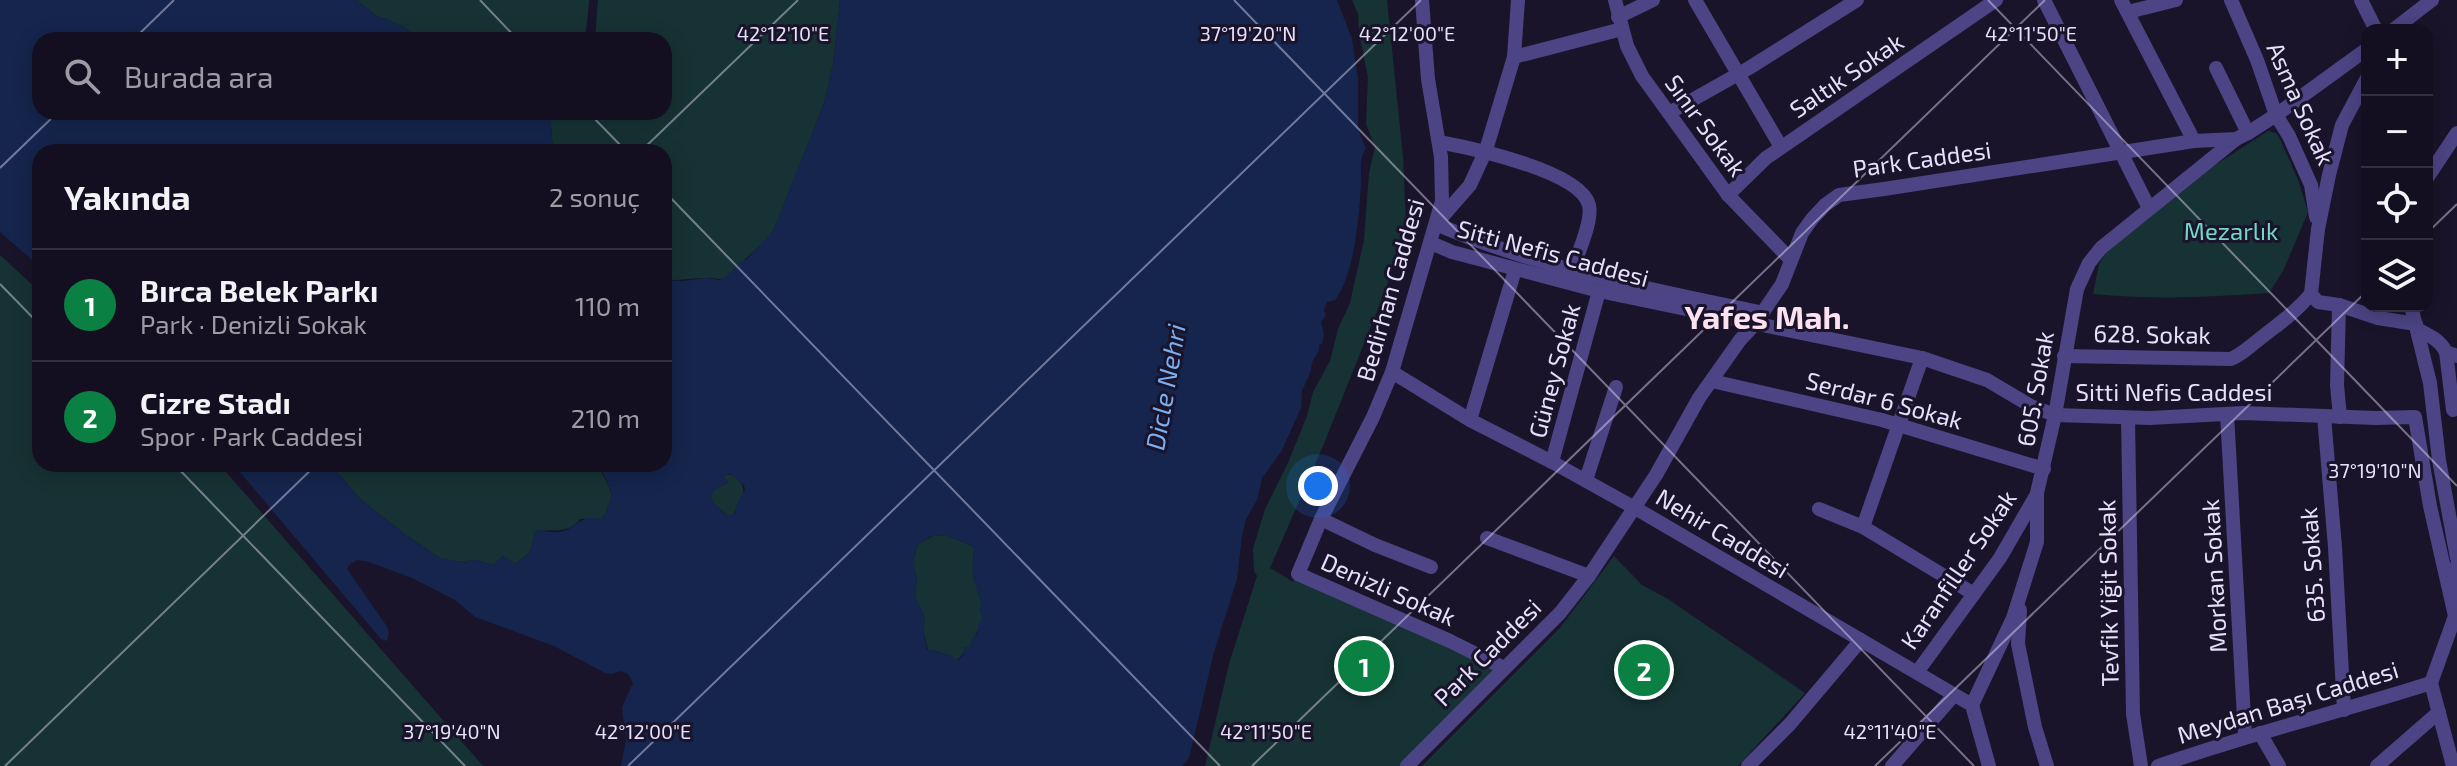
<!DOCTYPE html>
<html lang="tr">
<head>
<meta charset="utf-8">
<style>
  body { margin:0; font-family:"Exo 2",sans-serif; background:#211d2d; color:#f1f3f6 }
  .controls { position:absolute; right:24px; top:24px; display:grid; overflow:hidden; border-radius:16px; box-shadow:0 4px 20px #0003 }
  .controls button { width:72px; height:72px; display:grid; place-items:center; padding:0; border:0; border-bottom:2px solid #332f3e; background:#140f20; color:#f1f3f6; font:40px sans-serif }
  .you { position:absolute; left:1318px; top:486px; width:28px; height:28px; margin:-20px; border:6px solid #fff; border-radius:50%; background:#1a73e8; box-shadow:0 0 0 12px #1a73e833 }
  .badge { display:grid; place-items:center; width:52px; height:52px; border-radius:50%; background:#0b8043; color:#fff; font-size:26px; font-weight:700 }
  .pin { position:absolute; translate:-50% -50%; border:4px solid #fff; box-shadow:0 2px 8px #0006 }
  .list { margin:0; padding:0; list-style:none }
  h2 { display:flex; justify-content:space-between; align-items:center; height:104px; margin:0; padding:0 32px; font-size:34px }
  h2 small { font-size:26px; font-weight:400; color:#9d9ca5 }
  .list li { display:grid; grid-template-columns:52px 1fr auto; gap:24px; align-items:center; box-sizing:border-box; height:112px; padding:0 32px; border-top:2px solid #332f3e }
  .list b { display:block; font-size:30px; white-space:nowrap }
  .list p { margin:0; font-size:26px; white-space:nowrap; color:#9d9ca5 }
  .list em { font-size:26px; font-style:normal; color:#9d9ca5 }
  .icon { flex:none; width:44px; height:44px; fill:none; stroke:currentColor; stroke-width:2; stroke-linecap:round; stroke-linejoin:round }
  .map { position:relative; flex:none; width:2457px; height:766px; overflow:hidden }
  .search { position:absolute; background:#140f20; box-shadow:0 4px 20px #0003; left:32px; top:32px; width:640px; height:88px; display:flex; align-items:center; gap:20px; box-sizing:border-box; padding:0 28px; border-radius:24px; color:#9d9ca5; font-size:30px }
  .panel { position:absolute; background:#140f20; box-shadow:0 4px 20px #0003; left:32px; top:144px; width:640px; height:328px; border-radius:24px }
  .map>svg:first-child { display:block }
  .green { fill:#173234 }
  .water { fill:#15254d; fill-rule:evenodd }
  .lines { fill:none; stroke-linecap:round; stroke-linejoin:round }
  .minor { stroke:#4c4484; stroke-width:14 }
  .ticks { fill:none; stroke:#e6e0fc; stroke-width:2; stroke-opacity:0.45 }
  .labels { text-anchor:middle; stroke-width:6; stroke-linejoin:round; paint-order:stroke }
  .street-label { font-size:24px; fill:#e6e0fc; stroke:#1a142a }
  .park-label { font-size:24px; fill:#71d7c7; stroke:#1a142a }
  .water-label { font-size:26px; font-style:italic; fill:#78aef2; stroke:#1a142a }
  .district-label { font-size:32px; font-weight:bold; fill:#fce2f0; stroke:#1a142a }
  .ticks-label { font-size:20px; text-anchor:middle; fill:#e6e0fc; stroke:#1a142a; stroke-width:6; stroke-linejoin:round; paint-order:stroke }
</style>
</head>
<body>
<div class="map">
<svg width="2457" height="766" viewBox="0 0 2457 766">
  <rect width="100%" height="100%" fill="#1a142a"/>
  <g class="green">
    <polygon points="356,0 589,0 589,4 585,40 423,40 398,24 377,16"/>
    <path d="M598 0H840L833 65 825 100 785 203 773 231 766 240 726 277C717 281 714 277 706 278 691 278 679 281 664 280V152H553L550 112H664V40H595Z"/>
    <polygon points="1352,0 1387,0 1403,157 1406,224 1394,266 1381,301 1323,446 1270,568 1293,582 1298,574 1504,668 1407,766 1205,766 1229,664 1257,576 1254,571 1253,549 1265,509 1288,463 1307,416 1313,392 1330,361 1338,329 1350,303 1364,240 1369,173 1375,147 1366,124 1368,77 1359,33 1358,14"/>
    <path d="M2268 131 2276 133 2279 137 2298 180 2308 212 2284 269 2269 293C2210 297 2153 300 2093 294L2099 264 2106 253 2198 176Z"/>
    <polygon points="0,255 40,292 40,464 219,464 483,766 0,766"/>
    <path d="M330 464H595L601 470 612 494 606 513 601 519H580C568 536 552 527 535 532L530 553 515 564 503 556 493 565 476 560 460 562 440 558 403 533 359 498Z"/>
    <path d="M725 475H734C751 490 741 497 733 515L729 516 714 504 710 496 714 490 727 483 723 477Z"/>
    <path d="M947 535 974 547 973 575 982 603 983 619 971 645 957 660C951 655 936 650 928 650L923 629 925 618 915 597 917 578 913 562 918 544 933 536Z"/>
    <polygon points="1614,556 1642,585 1668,599 1805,693 1738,766 1422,766 1560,628"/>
  </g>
  <g class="water">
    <polygon points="0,0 356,0 377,16 398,24 423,40 40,40 40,112 550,112 553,152 40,152 40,267 0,232"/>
    <path d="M840 0H1337L1352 39 1358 78V129L1366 149C1358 159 1362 174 1361 186 1359 218 1354 276 1335 300L1327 302 1324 310 1326 316 1321 322 1324 334 1322 344 1319 345V351L1313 360 1310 373 1302 391 1301 408 1281 452 1262 478 1257 500 1246 519 1242 536 1237 579 1214 652 1189 758 1182 766H621L626 740 622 707 633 683 628 674 621 671 612 674 605 673 554 646 475 617 455 600 412 578 366 561 357 560 350 564 347 569 386 625 389 631 387 641 381 639 233 464H330L359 498 403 533 440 558 460 562 476 560 493 565 503 556 516 564 530 553 535 532 537 530C544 531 552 533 559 532 579 528 579 514 601 519L606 513 612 494 602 470 595 464H664V280L682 281 706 278 719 280 726 277 741 262 747 259 773 231 825 100 833 65ZM731 474 744 485 745 490 739 499 734 515 729 516 714 504 710 496 714 490 729 482 723 476ZM947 535 974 547C975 557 971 567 973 576 975 585 978 594 982 603L979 610 983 619 978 625V633L972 639 969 647H964L963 655 958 660C950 655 937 650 927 650L923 629 925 618 915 597 917 578 913 562 918 544 932 536Z"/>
  </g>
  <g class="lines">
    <g class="minor">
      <polyline points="1422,0 1428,79 1441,157 1442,201 1392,372 1373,417 1321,519 1298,574 1450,641 1504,668"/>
      <path d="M1518 0 1514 57 1486 150 1470 185 1436 224C1540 269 1652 289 1763 313"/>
      <polyline points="1615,0 1627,46 1642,76 1728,195 1790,259"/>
      <polyline points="1695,0 1781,147"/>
      <polyline points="2044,0 2149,208"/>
      <polyline points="2121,0 2194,141"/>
      <polyline points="2231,0 2257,60 2276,115 2289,136 2311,185 2316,217"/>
      <polyline points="2361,0 2376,30"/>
      <polyline points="2128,12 2176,0"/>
      <polyline points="1618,17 1653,0"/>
      <polyline points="2393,30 2432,0"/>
      <polyline points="1514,57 1622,29"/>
      <polyline points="2216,68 2248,133"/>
      <polyline points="2367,78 2342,125 2329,175 2318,229 2311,294 2318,302 2339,305 2378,318 2416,324"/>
      <polyline points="1669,113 1749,68 1857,0"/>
      <path d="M1439 142C1471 148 1580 171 1589 205 1593 221 1577 255 1572 271"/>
      <polyline points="2427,178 2457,133"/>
      <polyline points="1728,195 1766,158 1996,0"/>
      <polyline points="1431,243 1452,252 1599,291 1922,358 1987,380 2031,406 2055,415 2150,418 2243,413 2376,418 2415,417 2430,506 2455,616 2457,616"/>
      <polyline points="2339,305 2337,385 2340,417"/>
      <polyline points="2411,306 2430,383 2439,460 2457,558"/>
      <path d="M2417 329C2429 335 2440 340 2446 352L2457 356"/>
      <polyline points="2446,352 2453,410"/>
      <path d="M2064 356 2231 359C2242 354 2248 348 2257 341 2277 325 2294 314 2311 294"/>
      <polyline points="1392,372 1470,420 1552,462 1635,508 1972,705 1989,766"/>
      <polyline points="1712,381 1882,420 2044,469"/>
      <polyline points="2227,414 2245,736"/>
      <polyline points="2324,416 2335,547 2344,710"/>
      <polyline points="2128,418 2133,714 2141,766"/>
      <polyline points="1470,420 1515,270"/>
      <polyline points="1552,462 1599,291"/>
      <polyline points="1586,480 1616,387"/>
      <polyline points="1819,509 1863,527 1974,594"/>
      <polyline points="1321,519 1375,545 1431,567"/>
      <polyline points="1863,527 1922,358"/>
      <polyline points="1487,538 1589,576"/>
      <polyline points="2020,610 2018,644 2035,727 2047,766"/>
      <polyline points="1918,671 2000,558 2037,494"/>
      <polyline points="2431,683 2455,616 2457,565"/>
      <polyline points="2431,683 2453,766"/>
      <polyline points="1972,705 2013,618 2037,542 2037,493 2055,415 2077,289 2089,263 2101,248 2236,139"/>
      <polyline points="2260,733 2279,766"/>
      <polyline points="1407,766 1560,613 1589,576 1656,475 1699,398 1740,340 1755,324 1782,284 1802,233 1812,219 1825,205 1839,195 1884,189 2194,141 2236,139 2248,133 2276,115 2367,49"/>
      <polyline points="1748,766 1790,724 1861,640"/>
      <polyline points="1892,766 1954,695"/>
      <path d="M2158 766C2248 734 2340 712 2431 683"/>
      <polyline points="2377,766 2439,712"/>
    </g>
  </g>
  <path class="ticks" d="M480 0 518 40M1234 0 1974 766M1988 0 2457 486M133 40 174 0M588 112 627 152M640 152 798 0M0 168 58 112M664 191 1220 766M2427 233 2457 204M0 284 40 325M174 464 465 766M5 766 317 464M628 766 1421 0M1252 766 2045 0M1875 766 2367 291"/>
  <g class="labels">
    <g class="street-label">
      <text transform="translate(1847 76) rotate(-34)" y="8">Saltık Sokak</text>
      <text transform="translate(2300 104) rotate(66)" y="8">Asma Sokak</text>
      <text transform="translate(1705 126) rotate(54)" y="8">Sınır Sokak</text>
      <text transform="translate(1922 160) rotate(-8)" y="8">Park Caddesi</text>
      <text transform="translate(1553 254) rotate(15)" y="8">Sitti Nefis Caddesi</text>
      <text transform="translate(1391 290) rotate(-74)" y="8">Bedirhan Caddesi</text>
      <text transform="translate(2152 335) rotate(1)" y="8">628. Sokak</text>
      <text transform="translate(1555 371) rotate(-75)" y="8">Güney Sokak</text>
      <text transform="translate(2036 389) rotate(-80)" y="8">605. Sokak</text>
      <text x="2174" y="401">Sitti Nefis Caddesi</text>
      <text transform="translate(1884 401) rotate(15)" y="8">Serdar 6 Sokak</text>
      <text transform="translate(1722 534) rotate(31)" y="8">Nehir Caddesi</text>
      <text transform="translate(2313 565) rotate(-94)" y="8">635. Sokak</text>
      <text transform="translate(1959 570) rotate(-56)" y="8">Karanfiller Sokak</text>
      <text transform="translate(2215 576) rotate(-93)" y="8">Morkan Sokak</text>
      <text transform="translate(1388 590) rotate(24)" y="8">Denizli Sokak</text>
      <text transform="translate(2109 593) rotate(-91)" y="8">Tevfik Yiğit Sokak</text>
      <text transform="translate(1488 653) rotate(-45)" y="8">Park Caddesi</text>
      <text transform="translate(2288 703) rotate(-17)" y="8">Meydan Başı Caddesi</text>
    </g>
    <g class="park-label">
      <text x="2231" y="240">Mezarlık</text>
    </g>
    <g class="water-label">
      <text transform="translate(1166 387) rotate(-80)" y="9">Dicle Nehri</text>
    </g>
    <g class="district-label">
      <text x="1767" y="329">Yafes Mah.</text>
    </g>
  </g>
  <g class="ticks-label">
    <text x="783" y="41">42°12'10"E</text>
    <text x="1407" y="41">42°12'00"E</text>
    <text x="2031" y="41">42°11'50"E</text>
    <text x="1248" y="41">37°19'20"N</text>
    <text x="2375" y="478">37°19'10"N</text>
    <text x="452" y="739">37°19'40"N</text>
    <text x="643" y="739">42°12'00"E</text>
    <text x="1266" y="739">42°11'50"E</text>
    <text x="1890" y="739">42°11'40"E</text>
  </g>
</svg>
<div class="controls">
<button>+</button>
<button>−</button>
<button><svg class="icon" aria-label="locate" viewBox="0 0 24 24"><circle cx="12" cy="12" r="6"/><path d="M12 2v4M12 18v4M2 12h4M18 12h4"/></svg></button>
<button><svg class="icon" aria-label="layers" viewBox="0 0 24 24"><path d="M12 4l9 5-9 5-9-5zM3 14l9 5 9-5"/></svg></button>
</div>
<div class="you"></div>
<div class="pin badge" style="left:1364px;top:666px">1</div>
<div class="pin badge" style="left:1644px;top:670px">2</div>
<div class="search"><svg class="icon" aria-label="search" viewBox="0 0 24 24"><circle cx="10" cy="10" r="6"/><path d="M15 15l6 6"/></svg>Burada ara</div>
<section class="panel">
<h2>Yakında<small>2 sonuç</small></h2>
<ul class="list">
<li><span class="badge">1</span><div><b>Bırca Belek Parkı</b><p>Park · Denizli Sokak</p></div><em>110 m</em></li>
<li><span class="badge">2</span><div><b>Cizre Stadı</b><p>Spor · Park Caddesi</p></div><em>210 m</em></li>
</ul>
</section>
</div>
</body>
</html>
